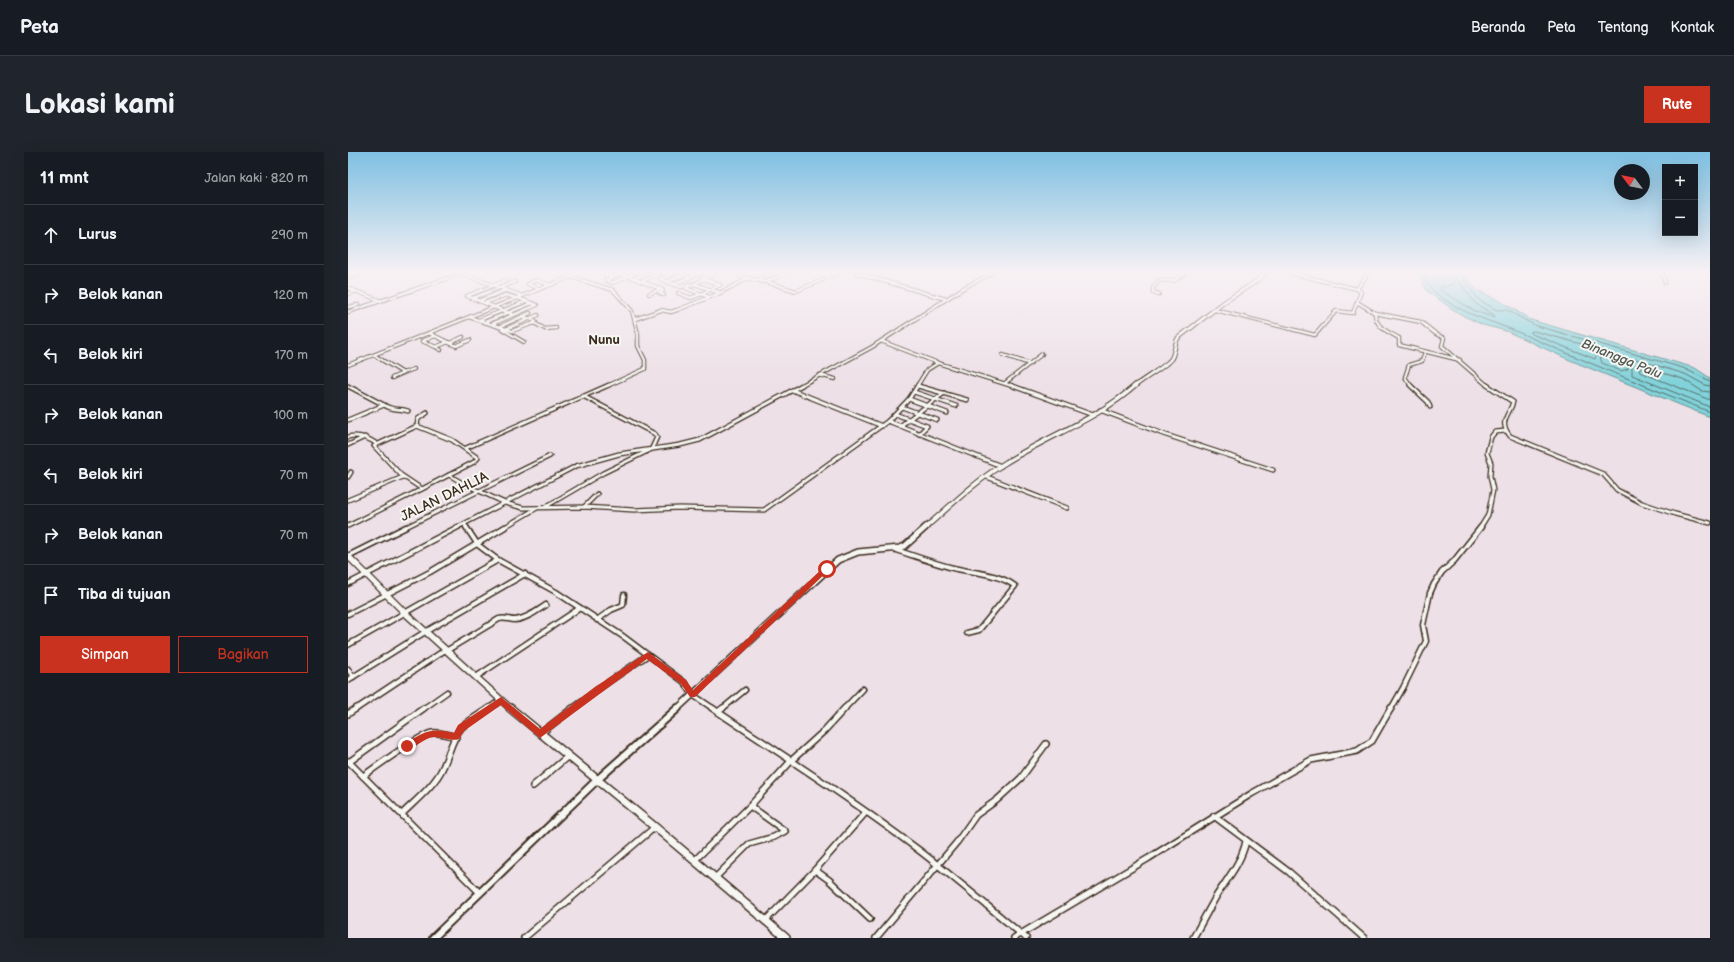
<!DOCTYPE html>
<html lang="id">
<head>
<meta charset="utf-8">
<style>
  body { margin:0; font-family:"Balsamiq Sans",sans-serif; background:#20242c; color:#f1f3f6 }
  .controls { position:absolute; right:12px; top:12px; display:grid; overflow:hidden; border-radius:0px; box-shadow:0 4px 16px #0002 }
  .controls button { width:36px; height:36px; display:grid; place-items:center; padding:0; border:0; border-bottom:1px solid #363941; background:#171b24; color:#f1f3f6; font:20px sans-serif }
  .compass { position:absolute; left:1266px; top:12px; width:36px; height:36px; border-radius:50%; background:#171b24; box-shadow:0 4px 16px #0002; rotate:302deg }
  .stop { position:absolute; width:12px; height:12px; margin:-9px; border:3px solid #c8321e; border-radius:50%; background:#fff }
  .stop.end { background:#c8321e; border-color:#fff; box-shadow:0 1px 4px #0008 }
  .list { margin:0; padding:0; list-style:none }
  h2 { display:flex; justify-content:space-between; align-items:center; height:52px; margin:0; padding:0 16px; font-size:17px }
  h2 small { font-size:13px; font-weight:400; color:#9ea1a6 }
  .list li { display:grid; grid-template-columns:26px 1fr auto; gap:12px; align-items:center; box-sizing:border-box; height:60px; padding:0 16px; border-top:1px solid #363941 }
  .list b { display:block; font-size:15px; white-space:nowrap }
  .list em { font-size:13px; font-style:normal; color:#9ea1a6 }
  .actions { display:flex; gap:8px; padding:12px 16px }
  .actions a { flex:1; padding:9px 0; border:1px solid #c8321e; border-radius:0px; text-align:center; font-size:14px; color:#c8321e }
  .actions .main { background:#c8321e; color:#fff }
  .icon { flex:none; width:22px; height:22px; fill:none; stroke:currentColor; stroke-width:2; stroke-linecap:round; stroke-linejoin:round }
  .map { position:relative; flex:none; width:1362px; height:786px; overflow:hidden; border-radius:0px }
  header { display:flex; align-items:center; gap:24px; box-sizing:border-box; height:56px; padding:0 20px; background:#171b24; border-bottom:1px solid #363941 }
  header strong { font-size:19px }
  nav { display:flex; gap:22px; margin-inline-start:auto; font-size:14px }
  .intro { display:flex; align-items:center; justify-content:space-between; box-sizing:border-box; height:96px; padding:0 24px }
  h1 { margin:0; font-size:28px }
  .button { padding:10px 18px; border-radius:0px; background:#c8321e; color:#fff; font-size:14px; font-weight:700 }
  main { display:flex; gap:24px; padding:0 24px }
  aside { flex:1; background:#171b24; border-radius:0px; box-shadow:0 4px 16px #0002 }
  .map>svg:first-child { display:block }
  .water { fill:#81d2da; stroke:#658f8f }
  .lines { fill:none; stroke-linecap:round; stroke-linejoin:round }
  .shore { stroke:#576d69; stroke-width:1 }
  .minor-far3-casing { stroke:#3b2a1e; stroke-width:4.5 }
  .minor-far2-casing { stroke:#3b2a1e; stroke-width:5.5 }
  .minor-far1-casing { stroke:#3b2a1e; stroke-width:7 }
  .minor-casing { stroke:#3b2a1e; stroke-width:8 }
  .tertiary-far3-casing { stroke:#3b2a1e; stroke-width:5 }
  .tertiary-far2-casing { stroke:#3b2a1e; stroke-width:6 }
  .tertiary-far1-casing { stroke:#3b2a1e; stroke-width:8 }
  .tertiary-casing { stroke:#3b2a1e; stroke-width:10 }
  .secondary-far1-casing { stroke:#3b2a1e; stroke-width:8 }
  .secondary-casing { stroke:#3b2a1e; stroke-width:10 }
  .minor-far3 { stroke:#f6f6f2; stroke-width:2.5 }
  .minor-far2 { stroke:#f6f6f2; stroke-width:3 }
  .minor-far1 { stroke:#f6f6f2; stroke-width:4 }
  .minor { stroke:#f6f6f2; stroke-width:5 }
  .tertiary-far3 { stroke:#f6f6f2; stroke-width:3 }
  .tertiary-far2 { stroke:#f6f6f2; stroke-width:4 }
  .tertiary-far1 { stroke:#f6f6f2; stroke-width:5 }
  .tertiary { stroke:#f6f6f2; stroke-width:6 }
  .secondary-far1 { stroke:#f6f6f2; stroke-width:5.5 }
  .secondary { stroke:#f6f6f2; stroke-width:7 }
  .route { fill:#c8321e }
  .labels { text-anchor:middle; stroke-width:4; stroke-linejoin:round; paint-order:stroke }
  .far-quarter-label { font-size:13px; font-weight:bold; fill:#3b2a1e; stroke:#f6f6f2 }
  .far-water-label { font-size:13px; font-style:italic; fill:#4c544d; stroke:#f6f6f2 }
  .street-label { font-size:14px; fill:#3b2a1e; stroke:#f6f6f2 }
</style>
</head>
<body>
<header>
<strong>Peta</strong>
<nav><a>Beranda</a><a>Peta</a><a>Tentang</a><a>Kontak</a></nav>
</header>
<div class="intro"><h1>Lokasi kami</h1><a class="button">Rute</a></div>
<main>
<aside>
<h2>11 mnt<small>Jalan kaki · 820 m</small></h2>
<ul class="list">
<li><svg class="icon" aria-label="ahead" viewBox="0 0 24 24"><path d="M12 20V5M6 11l6-6 6 6"/></svg><div><b>Lurus</b></div><em>290 m</em></li>
<li><svg class="icon" aria-label="right" viewBox="0 0 24 24"><path d="M7 20v-9h11M14 6l5 5-5 5"/></svg><div><b>Belok kanan</b></div><em>120 m</em></li>
<li><svg class="icon" aria-label="left" viewBox="0 0 24 24"><path d="M17 20v-9H6M10 6l-5 5 5 5"/></svg><div><b>Belok kiri</b></div><em>170 m</em></li>
<li><svg class="icon" aria-label="right" viewBox="0 0 24 24"><path d="M7 20v-9h11M14 6l5 5-5 5"/></svg><div><b>Belok kanan</b></div><em>100 m</em></li>
<li><svg class="icon" aria-label="left" viewBox="0 0 24 24"><path d="M17 20v-9H6M10 6l-5 5 5 5"/></svg><div><b>Belok kiri</b></div><em>70 m</em></li>
<li><svg class="icon" aria-label="right" viewBox="0 0 24 24"><path d="M7 20v-9h11M14 6l5 5-5 5"/></svg><div><b>Belok kanan</b></div><em>70 m</em></li>
<li><svg class="icon" aria-label="arrive" viewBox="0 0 24 24"><path d="M6 21V4h12l-3 4 3 4H6"/></svg><div><b>Tiba di tujuan</b></div></li>
</ul>
<div class="actions"><a class="main">Simpan</a><a>Bagikan</a></div>
</aside>
<div class="map">
<svg width="1362" height="786" viewBox="0 0 1362 786">
  <rect width="100%" height="100%" fill="#ede0e7"/>
  <filter id="ink" filterUnits="userSpaceOnUse"><feTurbulence type="fractalNoise" baseFrequency=".025" numOctaves="2"/><feDisplacementMap in="SourceGraphic" scale="8" xChannelSelector="R" yChannelSelector="G"/><feConvolveMatrix kernelMatrix="1 2 1 2 8 2 1 2 1" color-interpolation-filters="sRGB"/></filter>
  <g filter="url(#ink)">
    <polygon class="water" points="1070,121 1086,121 1092,125 1097,126 1098,125 1096,121 1117,121 1124,133 1129,138 1154,150 1183,168 1347,216 1362,226 1362,265 1224,209 1158,179 1135,173 1116,164 1103,156 1079,139"/>
    <g class="lines">
      <g class="shore">
        <path d="M1075 121C1081 137 1090 144 1105 153 1126 165 1148 171 1170 180 1233 208 1298 234 1362 260"/>
        <polyline points="1114,121 1117,129 1131,148 1149,158 1159,158 1186,173 1335,216 1362,229"/>
        <polygon points="1108,126 1128,152 1146,163 1147,166 1127,159 1092,138 1093,135 1103,133"/>
        <polygon points="1186,179 1248,196 1250,199 1247,207 1184,182 1183,180"/>
        <path d="M1256 201C1265 202 1273 206 1280 212V217L1273 219 1254 211 1252 205Z"/>
        <polyline points="1362,234 1357,233 1337,222 1287,207 1284,209 1284,223 1362,255"/>
        <polyline points="1362,240 1354,239 1335,227 1294,215 1291,217 1292,220 1362,248"/>
      </g>
      <g class="minor-far3-casing">
        <g id="minor-far3">
          <polyline points="113,121 174,144"/>
          <polyline points="263,121 257,123 264,125"/>
          <polyline points="326,121 312,127 333,135 342,132"/>
          <polyline points="508,121 598,147"/>
          <polyline points="942,121 1009,137 1013,140 1009,150 1027,161 1073,170 1088,182 1096,186 1094,194 1140,234"/>
          <polyline points="1314,121 1317,131"/>
          <polyline points="274,122 313,137 315,139 311,141 316,143"/>
          <polyline points="223,125 265,138 284,159 290,182 290,194 297,208 297,217 259,234"/>
          <polyline points="287,126 300,121"/>
          <polyline points="399,126 417,130 440,121"/>
          <polyline points="0,127 16,121"/>
          <polyline points="353,127 367,121"/>
          <polygon points="356,127 372,133 353,142 338,136"/>
          <polyline points="159,128 119,144 166,163"/>
          <polyline points="258,128 264,131 288,121"/>
          <polyline points="258,128 275,121"/>
          <polyline points="409,128 426,121"/>
          <polyline points="294,129 313,121"/>
          <polyline points="319,130 339,121"/>
          <polyline points="419,130 448,139 491,121"/>
          <polyline points="326,132 352,121"/>
          <polyline points="347,132 372,141"/>
          <polyline points="0,136 33,149"/>
          <polyline points="192,137 180,132 188,128 202,133"/>
          <polyline points="1009,137 1020,121"/>
          <polyline points="330,141 343,146 353,142"/>
          <polyline points="0,142 8,139"/>
          <polyline points="301,142 313,137"/>
          <polyline points="353,142 361,145"/>
          <polyline points="811,142 805,140 805,136 812,128 826,129 837,121"/>
          <polyline points="125,146 167,130"/>
          <polyline points="131,149 158,138"/>
          <polyline points="137,151 158,143 168,146"/>
          <polyline points="0,155 10,153"/>
          <polyline points="867,158 967,183 988,159 1005,161 1009,150"/>
          <polyline points="0,160 112,122"/>
          <path d="M1027 161C1027 175 1040 180 1051 186V193L1112 208"/>
          <polyline points="174,164 188,169 186,171"/>
          <polyline points="121,165 164,179 186,171"/>
          <polyline points="287,167 313,158 323,160 329,158 370,142 399,127 388,121"/>
          <polyline points="131,168 179,149"/>
          <polyline points="137,170 184,151"/>
          <polyline points="186,171 197,177 208,176"/>
          <polyline points="144,172 189,153 170,146"/>
          <polyline points="151,175 182,161"/>
          <polyline points="156,177 154,177 176,190"/>
          <polyline points="158,177 190,163"/>
          <polyline points="81,181 108,194 122,188"/>
          <polyline points="87,184 74,189 88,195 100,190"/>
          <polyline points="533,189 590,211 664,234"/>
          <polyline points="102,191 115,185"/>
          <polyline points="88,195 93,198"/>
          <polyline points="26,203 55,221 44,226"/>
          <polyline points="655,203 682,212"/>
          <polyline points="0,213 232,121"/>
          <polyline points="55,221 66,217"/>
          <polyline points="471,223 487,227"/>
          <polyline points="657,231 694,202"/>
          <polyline points="452,234 524,195 617,135 644,121"/>
          <polyline points="569,234 579,218 590,211"/>
          <polyline points="1063,234 1057,225 1061,213 1074,209 1077,200"/>
        </g>
      </g>
      <g class="minor-far2-casing">
        <g id="minor-far2">
          <polyline points="662,233 745,263"/>
          <polyline points="1062,233 1080,250 1082,255"/>
          <path d="M1139 233 1165 250C1161 264 1150 269 1162 284L1255 322 1269 338 1294 351 1327 362 1362 371"/>
          <polyline points="0,234 36,253 0,268"/>
          <polyline points="570,234 619,248"/>
          <polyline points="444,238 534,274"/>
          <polyline points="566,240 608,254"/>
          <polyline points="235,244 307,282 309,285 304,296"/>
          <polyline points="561,247 599,261"/>
          <path d="M36 253C47 260 50 255 60 259"/>
          <polyline points="554,255 589,268"/>
          <polyline points="752,258 818,283 925,318"/>
          <polyline points="547,262 579,274 571,282"/>
          <polyline points="540,269 653,314"/>
          <polyline points="69,274 70,267 79,261"/>
          <polygon points="69,274 104,288 130,306 126,310 74,337 53,323 26,294"/>
          <polyline points="552,274 596,241"/>
          <path d="M0 285C11 282 20 286 29 292"/>
          <polyline points="0,293 17,285"/>
          <polyline points="118,296 261,233"/>
          <polyline points="101,323 118,333 157,351 175,356 236,355 286,358 332,356 416,358 540,269 561,247 570,233"/>
          <polyline points="0,325 3,320"/>
          <polyline points="639,325 719,356"/>
          <polyline points="0,348 55,325"/>
          <polyline points="197,355 255,321 306,296"/>
          <polyline points="236,355 249,342"/>
          <polyline points="117,373 119,376"/>
          <polyline points="0,374 74,337"/>
          <polyline points="56,376 202,304"/>
          <polyline points="108,376 228,314 271,302 332,293 352,288 454,233"/>
          <polyline points="155,376 189,356"/>
          <polyline points="1132,376 1140,363 1145,338 1142,324 1143,311 1139,301 1143,285 1147,280 1158,279"/>
        </g>
      </g>
      <g class="minor-far1-casing">
        <g id="minor-far1">
          <polyline points="118,375 130,393 150,408 208,440 276,485 336,530 345,543 366,557"/>
          <path d="M548 398C567 404 585 411 605 416 626 421 649 421 667 434L631 478 619 481"/>
          <polyline points="0,404 58,375"/>
          <polyline points="0,432 110,375"/>
          <polyline points="0,462 82,420 157,375"/>
          <polyline points="249,468 263,458 275,453 276,443"/>
          <polyline points="0,493 150,408"/>
          <path d="M98 499 151 467C157 465 161 468 167 468 178 467 189 459 198 453"/>
          <polyline points="0,517 5,525"/>
          <polyline points="128,525 232,456"/>
          <polyline points="0,528 77,480 177,422"/>
          <polyline points="8,557 97,498"/>
          <polyline points="75,557 99,540"/>
          <polyline points="140,557 153,548"/>
          <polyline points="224,557 250,537 300,503"/>
          <polyline points="374,557 397,538"/>
          <polyline points="496,557 515,537"/>
          <polyline points="1043,557 1055,536 1078,489 1075,473 1082,441 1086,432 1094,420 1106,409 1133,375"/>
        </g>
      </g>
      <g class="minor-casing">
        <g id="minor">
          <path d="M364 556C434 603 505 648 572 699 608 727 643 757 678 786"/>
          <polyline points="370,560 375,556"/>
          <polyline points="0,562 9,556"/>
          <polyline points="193,581 225,556"/>
          <polyline points="0,609 132,741"/>
          <polyline points="1,610 76,556"/>
          <path d="M15 624C28 615 71 583 84 581 92 580 100 583 108 585"/>
          <polyline points="185,634 219,605"/>
          <path d="M54 662C67 649 88 632 95 615 101 603 104 586 113 576 121 568 133 562 141 556"/>
          <polyline points="866,664 941,720 1016,786"/>
          <polyline points="346,709 402,654"/>
          <polyline points="467,718 481,728 522,767"/>
          <polyline points="367,726 401,692 426,685 437,679 402,654 444,608 476,579 497,556"/>
          <polyline points="418,768 467,718 518,660"/>
          <polyline points="176,786 307,675"/>
          <polyline points="528,786 609,690 628,663 649,648 673,626 698,592"/>
          <polyline points="666,786 801,706 903,642 963,608 1009,599 1024,589 1043,556"/>
          <path d="M845 786C853 772 861 757 869 743 880 726 894 709 898 689"/>
        </g>
      </g>
      <g class="tertiary-far3-casing">
        <path id="tertiary-far3" d="M787 234C796 226 817 215 823 207 827 201 826 193 830 186L875 151 910 128 917 121"/>
      </g>
      <g class="tertiary-far2-casing">
        <path id="tertiary-far2" d="M577 376C602 354 628 329 657 311 700 284 750 267 788 233"/>
      </g>
      <g class="tertiary-far1-casing">
        <polyline id="tertiary-far1" points="329,557 490,408 510,400 552,396 557,394 578,375"/>
      </g>
      <g class="tertiary-casing">
        <polyline id="tertiary" points="85,786 249,628 330,556"/>
      </g>
      <g class="secondary-far1-casing">
        <polyline id="secondary-far1" points="0,404 56,460 163,557"/>
      </g>
      <g class="secondary-casing">
        <polyline id="secondary" points="162,556 307,675 438,786"/>
      </g>
      <use href="#minor-far3" class="minor-far3"/>
      <use href="#minor-far2" class="minor-far2"/>
      <use href="#minor-far1" class="minor-far1"/>
      <use href="#minor" class="minor"/>
      <use href="#tertiary-far3" class="tertiary-far3"/>
      <use href="#tertiary-far2" class="tertiary-far2"/>
      <use href="#tertiary-far1" class="tertiary-far1"/>
      <use href="#tertiary" class="tertiary"/>
      <use href="#secondary-far1" class="secondary-far1"/>
      <use href="#secondary" class="secondary"/>
    </g>
  </g>
  <linearGradient id="sky" x2="0" y2="1"><stop stop-color="#7fc0e2"/><stop offset="0.52" stop-color="#f7f1f4"/><stop offset="1" stop-color="#f7f1f4" stop-opacity="0"/></linearGradient>
  <rect width="1362" height="231" fill="url(#sky)"/>
  <path class="route" d="M476 415H481L482 417 347 545H342L333 532 299 507 192 586 153 553 116 579 111 587C103 590 94 584 85 585 77 586 68 595 59 598L55 594 56 592C77 580 81 575 106 581L110 573 153 545 192 577 247 535 300 500 338 528 345 538Z"/>
  <g class="labels">
    <g class="far-quarter-label">
      <text x="256" y="192">Nunu</text>
    </g>
    <g class="far-water-label">
      <text transform="translate(1274 206) rotate(22)" y="5">Binangga Palu</text>
    </g>
    <g class="street-label">
      <text transform="translate(96 344) rotate(-26)" y="5">JALAN DAHLIA</text>
    </g>
  </g>
</svg>
<div class="controls">
<button>+</button>
<button>−</button>
</div>
<svg class="compass" viewBox="-18 -18 36 36"><path d="M0-13l5 13h-10z" fill="#e53935"/><path d="M0 13l5-13h-10z" fill="#9ea1a6"/></svg>
<div class="stop" style="left:479px;top:417px"></div>
<div class="stop end" style="left:59px;top:594px"></div>
</div>
</main>
</body>
</html>
